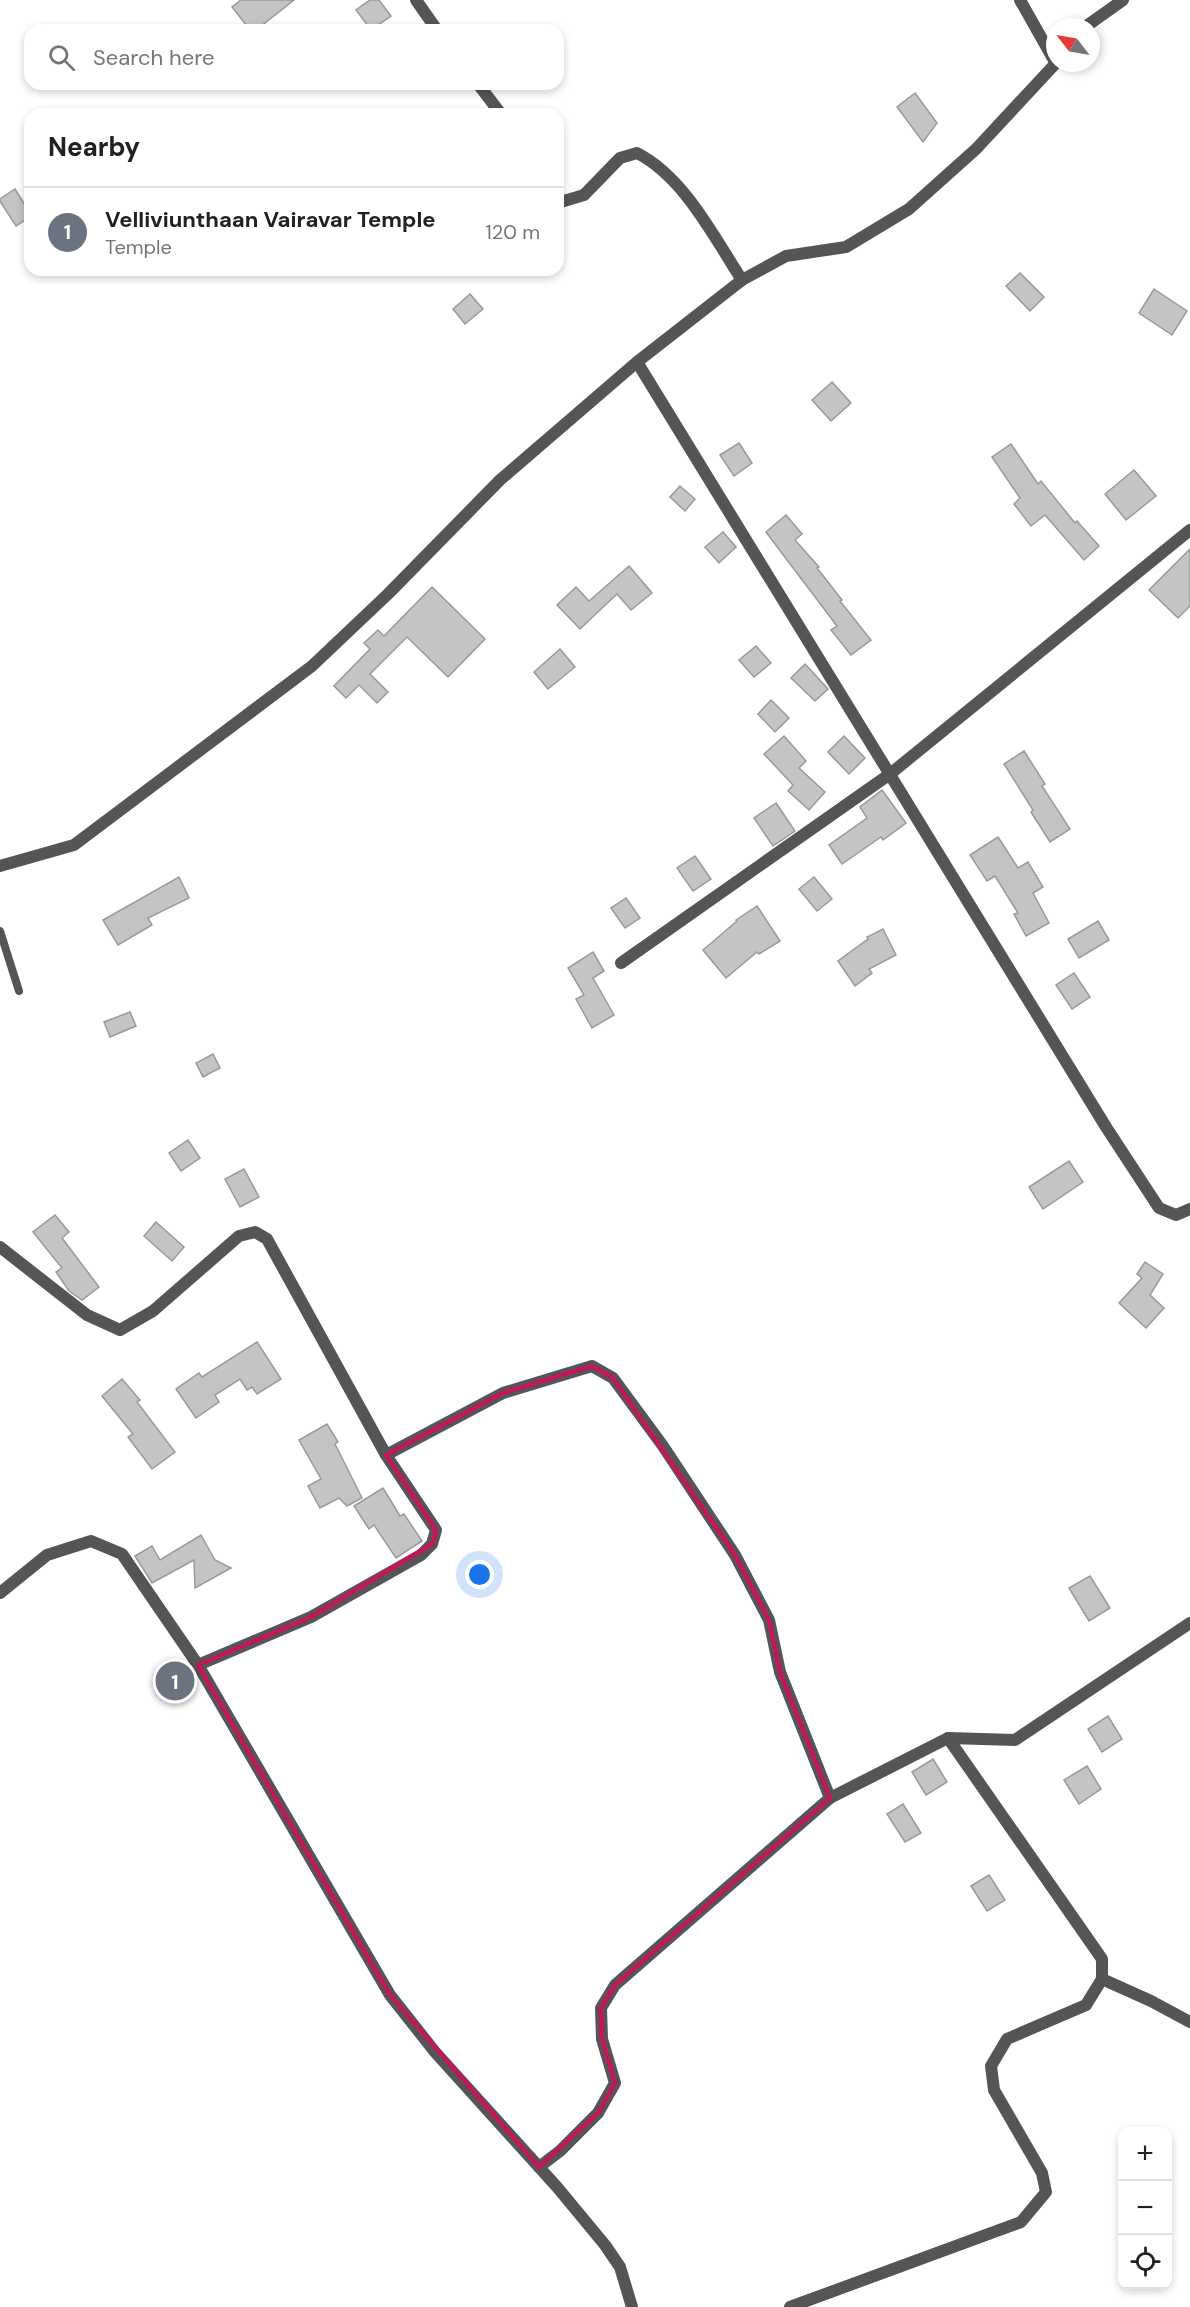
<!DOCTYPE html>
<html lang="en">
<head>
<meta charset="utf-8">
<style>
  body { margin:0; font-family:"DM Sans",sans-serif; background:#f6f6f6; color:#202124 }
  .controls { position:absolute; right:18px; bottom:18px; display:grid; overflow:hidden; border-radius:12px; box-shadow:0 3px 9px #0003 }
  .controls button { width:54px; height:54px; display:grid; place-items:center; padding:0; border:0; border-bottom:2px solid #e0e0e0; background:#fff; color:#202124; font:30px sans-serif }
  .compass { position:absolute; left:1046px; top:18px; width:54px; height:54px; border-radius:50%; background:#fff; box-shadow:0 3px 9px #0003; rotate:301deg }
  .you { position:absolute; left:480px; top:1575px; width:21px; height:21px; margin:-15px; border:4px solid #fff; border-radius:50%; background:#1a73e8; box-shadow:0 0 0 9px #1a73e833 }
  .badge { display:grid; place-items:center; width:39px; height:39px; border-radius:50%; background:#ea580c; color:#fff; font-size:20px; font-weight:700 }
  .pin { position:absolute; translate:-50% -50%; border:3px solid #fff; box-shadow:0 2px 6px #0006 }
  .list { margin:0; padding:0; list-style:none }
  h2 { display:flex; justify-content:space-between; align-items:center; height:78px; margin:0; padding:0 24px; font-size:26px }
  h2 small { font-size:20px; font-weight:400; color:#757577 }
  .list li { display:grid; grid-template-columns:39px 1fr auto; gap:18px; align-items:center; box-sizing:border-box; height:90px; padding:0 24px; border-top:2px solid #e0e0e0 }
  .list b { display:block; font-size:22px; white-space:nowrap }
  .list p { margin:0; font-size:20px; white-space:nowrap; color:#757577 }
  .list em { font-size:20px; font-style:normal; color:#757577 }
  .icon { flex:none; width:33px; height:33px; fill:none; stroke:currentColor; stroke-width:2; stroke-linecap:round; stroke-linejoin:round }
  .map { position:relative; flex:none; width:1190px; height:2307px; overflow:hidden }
  .search { position:absolute; background:#fff; box-shadow:0 3px 9px #0003; left:24px; top:24px; width:540px; height:66px; display:flex; align-items:center; gap:15px; box-sizing:border-box; padding:0 21px; border-radius:18px; color:#757577; font-size:22px }
  .panel { position:absolute; background:#fff; box-shadow:0 3px 9px #0003; left:24px; top:108px; width:540px; height:168px; border-radius:18px }
  .map>svg:first-child { display:block }
  .building { fill:#c4c4c4; stroke:#999; stroke-width:1.5 }
  .lines { fill:none; stroke-linecap:round; stroke-linejoin:round }
  .service { stroke:#555; stroke-width:8 }
  .minor { stroke:#555; stroke-width:12 }
  .marked { fill:none; stroke:#c2185b; stroke-width:4.5; stroke-linejoin:round }
</style>
</head>
<body>
<div class="map">
<svg width="1190" height="2307" viewBox="0 0 1190 2307">
  <rect width="100%" height="100%" fill="#fff"/>
  <g class="building">
    <polygon points="241,0 294,0 256,30 250,30 232,7"/>
    <polygon points="370,0 379,0 391,16 371,30 356,10"/>
    <polygon points="915,93 937,123 923,142 897,107"/>
    <polygon points="15,189 30,213 30,217 16,226 0,201 0,199"/>
    <polygon points="1020,273 1044,297 1030,311 1006,286"/>
    <polygon points="1154,289 1187,311 1172,335 1139,313"/>
    <polygon points="470,294 483,309 465,324 453,309"/>
    <polygon points="832,382 851,403 831,421 812,400"/>
    <polygon points="739,443 752,463 734,476 720,455"/>
    <polygon points="1011,444 1038,484 1041,481 1075,523 1077,521 1099,546 1084,560 1045,515 1031,526 1014,504 1020,498 992,457"/>
    <polygon points="1134,470 1156,496 1126,520 1105,494"/>
    <polygon points="680,486 695,499 685,511 670,497"/>
    <polygon points="786,515 802,534 795,540 819,567 817,568 842,600 840,601 871,640 851,655 831,630 837,626 766,532"/>
    <polygon points="723,532 736,547 719,563 705,547"/>
    <polygon points="1190,549 1190,606 1178,618 1149,590"/>
    <polygon points="629,566 652,593 631,610 617,594 580,629 557,605 576,587 589,601"/>
    <polygon points="432,587 485,639 448,677 407,637 370,674 388,692 377,703 359,685 346,698 334,686 370,649 364,643 378,630 384,636"/>
    <polygon points="756,646 771,663 754,677 739,660"/>
    <polygon points="560,649 575,667 548,689 534,672"/>
    <polygon points="805,664 828,689 815,701 791,678"/>
    <polygon points="771,700 789,718 775,732 758,714"/>
    <polygon points="784,736 806,761 799,768 825,792 809,810 788,791 793,785 764,754"/>
    <polygon points="844,736 865,758 849,774 828,752"/>
    <polygon points="1024,751 1045,784 1042,786 1070,829 1050,842 1031,812 1033,810 1004,764"/>
    <polygon points="882,790 906,823 883,840 881,837 842,864 829,845 867,818 860,807"/>
    <polygon points="776,803 795,831 773,846 754,818"/>
    <polygon points="998,837 1018,868 1028,862 1043,887 1033,893 1049,923 1026,936 1014,914 1018,913 995,876 987,881 970,855"/>
    <polygon points="695,856 711,879 693,891 677,868"/>
    <polygon points="179,877 189,898 148,918 152,925 118,945 103,920"/>
    <polygon points="814,877 832,899 817,911 799,889"/>
    <polygon points="626,898 640,918 625,928 611,908"/>
    <polygon points="757,906 780,941 759,954 757,952 726,978 703,950 737,921 736,920"/>
    <polygon points="1098,921 1109,940 1079,958 1068,939"/>
    <polygon points="883,929 896,955 869,969 872,973 855,986 838,961 868,939 867,937"/>
    <polygon points="593,952 604,971 593,978 614,1015 592,1028 576,999 584,995 568,968"/>
    <polygon points="1074,973 1090,997 1072,1009 1056,985"/>
    <polygon points="130,1012 136,1026 110,1037 104,1022"/>
    <polygon points="213,1054 220,1068 203,1077 196,1063"/>
    <polygon points="188,1140 200,1158 181,1171 169,1153"/>
    <polygon points="1069,1161 1083,1182 1043,1209 1029,1187"/>
    <polygon points="244,1169 259,1197 240,1207 225,1179"/>
    <polygon points="55,1215 69,1232 62,1238 99,1287 82,1300 69,1291 56,1272 62,1268 33,1232"/>
    <polygon points="156,1222 184,1247 172,1261 144,1236"/>
    <polygon points="1145,1262 1163,1274 1150,1295 1164,1308 1146,1328 1119,1303 1142,1278 1137,1274"/>
    <polygon points="257,1342 281,1379 257,1394 252,1387 247,1390 240,1379 215,1395 219,1402 196,1418 176,1389 199,1373 202,1377"/>
    <polygon points="122,1379 140,1400 137,1402 175,1452 152,1469 128,1437 133,1434 102,1396"/>
    <polygon points="327,1424 338,1442 335,1444 362,1498 347,1506 339,1498 320,1508 308,1486 321,1479 299,1440"/>
    <polygon points="383,1488 400,1516 404,1514 422,1541 396,1558 374,1525 369,1529 354,1506"/>
    <polygon points="201,1535 215,1560 231,1568 195,1588 194,1560 152,1583 135,1556 152,1546 160,1560"/>
    <polygon points="1090,1576 1110,1608 1089,1621 1069,1588"/>
    <polygon points="1108,1716 1122,1739 1102,1752 1088,1729"/>
    <polygon points="933,1759 947,1782 926,1795 912,1772"/>
    <polygon points="1087,1766 1101,1789 1079,1804 1064,1780"/>
    <polygon points="903,1804 921,1833 905,1842 887,1814"/>
    <polygon points="989,1875 1005,1900 987,1911 971,1886"/>
  </g>
  <g class="lines">
    <polyline class="service" points="0,931 19,991"/>
    <g class="minor">
      <polyline points="416,0 437,30"/>
      <polyline points="1020,0 1055,62"/>
      <polyline points="1085,27 1123,0"/>
      <polyline points="478,84 501,114"/>
      <path d="M558 198 564 201 584 195 620 158 637 153C684 177 714 237 742 280"/>
      <polyline points="637,362 1106,1127 1159,1208 1176,1215 1190,1209"/>
      <polyline points="0,866 74,845 312,666 388,594 500,480 637,362 742,280 786,256 846,247 909,209 976,149 1056,63"/>
      <polyline points="621,963 890,774 1190,530"/>
      <polyline points="0,1247 87,1315 120,1330 153,1311 239,1236 255,1232 267,1239 386,1455"/>
      <polyline points="0,1593 47,1555 91,1541 122,1554 198,1665 311,1617 421,1555 432,1544 436,1530 386,1455 503,1393 592,1366 613,1378 663,1446 735,1555 769,1620 780,1672 830,1798 948,1738 1015,1740 1190,1623"/>
      <polyline points="198,1665 390,1995 435,2052 557,2187 605,2245 620,2267 632,2307"/>
      <polyline points="1102,1979 1151,2001 1190,2022"/>
      <polyline points="539,2167 560,2151 598,2113 615,2083 602,2039 601,2008 615,1985 830,1798"/>
      <polyline points="790,2307 1021,2222 1046,2192 1042,2173 994,2090 991,2066 1007,2039 1086,2005 1102,1979 1102,1959 948,1738"/>
    </g>
  </g>
  <path class="marked" d="M592 1366 613 1378 735 1555 769 1620 780 1672 830 1798 615 1985 601 2008 602 2039 615 2083 598 2113 539 2167 390 1995 198 1665 311 1617 432 1544 436 1530 386 1455 503 1393Z"/>
</svg>
<div class="controls">
<button>+</button>
<button>−</button>
<button><svg class="icon" aria-label="locate" viewBox="0 0 24 24"><circle cx="12" cy="12" r="6"/><path d="M12 2v4M12 18v4M2 12h4M18 12h4"/></svg></button>
</div>
<svg class="compass" viewBox="-18 -18 36 36"><path d="M0-13l5 13h-10z" fill="#e53935"/><path d="M0 13l5-13h-10z" fill="#757577"/></svg>
<div class="you"></div>
<div class="pin badge" style="left:175px;top:1681px;background:#6b7280">1</div>
<div class="search"><svg class="icon" aria-label="search" viewBox="0 0 24 24"><circle cx="10" cy="10" r="6"/><path d="M15 15l6 6"/></svg>Search here</div>
<section class="panel">
<h2>Nearby<small></small></h2>
<ul class="list">
<li><span class="badge" style="background:#6b7280">1</span><div><b>Velliviunthaan Vairavar Temple</b><p>Temple</p></div><em>120 m</em></li>
</ul>
</section>
</div>
</body>
</html>
